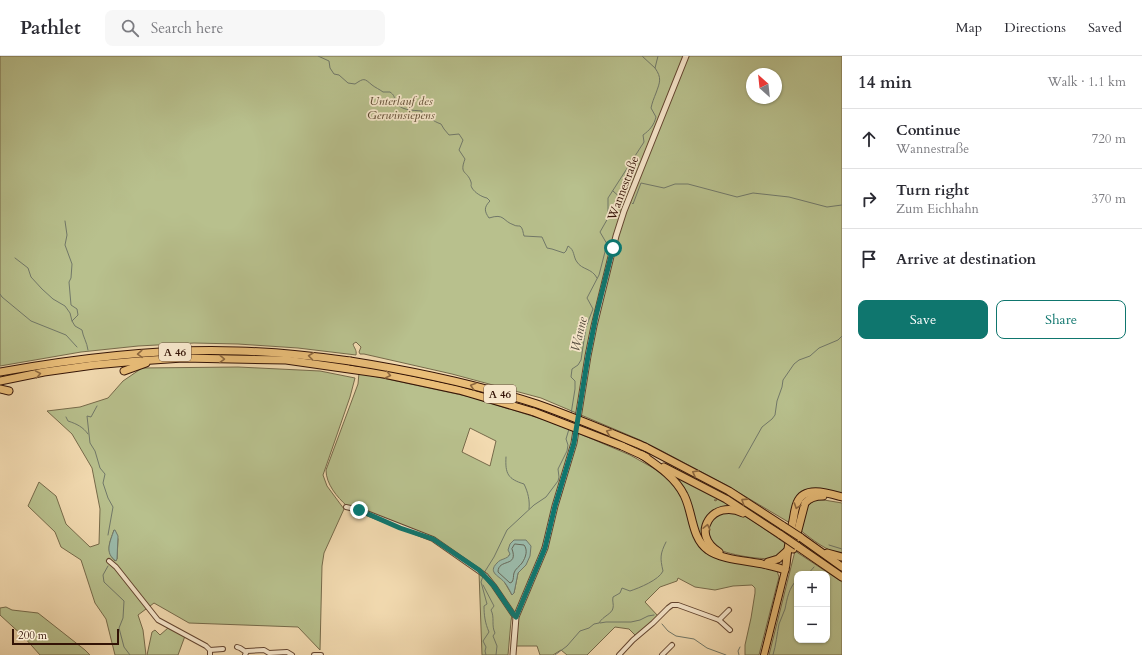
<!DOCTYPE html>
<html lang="en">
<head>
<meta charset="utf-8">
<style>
  body { margin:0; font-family:Cardo,serif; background:#f7f7f7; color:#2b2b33 }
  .controls { position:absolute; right:12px; bottom:12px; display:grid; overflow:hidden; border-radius:8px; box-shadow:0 1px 3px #0004 }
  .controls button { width:36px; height:36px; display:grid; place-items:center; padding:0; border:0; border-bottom:1px solid #e1e1e2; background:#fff; color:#2b2b33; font:20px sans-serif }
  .compass { position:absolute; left:746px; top:12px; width:36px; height:36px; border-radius:50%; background:#fff; box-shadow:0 1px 3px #0004; rotate:333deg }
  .scale { position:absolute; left:12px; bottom:10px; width:107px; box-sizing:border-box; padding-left:4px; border:2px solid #331306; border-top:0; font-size:11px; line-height:14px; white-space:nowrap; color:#331306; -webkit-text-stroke:3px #f7e7cc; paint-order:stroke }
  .stop { position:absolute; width:12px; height:12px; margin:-9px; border:3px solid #0f766e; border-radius:50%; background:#fff }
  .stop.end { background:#0f766e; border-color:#fff; box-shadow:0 1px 4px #0008 }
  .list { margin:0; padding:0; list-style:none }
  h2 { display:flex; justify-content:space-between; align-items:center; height:52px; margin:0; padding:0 16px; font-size:17px }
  h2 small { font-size:13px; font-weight:400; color:#7c7c81 }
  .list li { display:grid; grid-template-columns:26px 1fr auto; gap:12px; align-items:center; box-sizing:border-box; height:60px; padding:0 16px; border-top:1px solid #e1e1e2 }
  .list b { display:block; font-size:15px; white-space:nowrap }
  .list p { margin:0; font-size:13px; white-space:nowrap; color:#7c7c81 }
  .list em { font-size:13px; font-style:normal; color:#7c7c81 }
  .actions { display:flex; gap:8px; padding:12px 16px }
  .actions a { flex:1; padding:9px 0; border:1px solid #0f766e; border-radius:8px; text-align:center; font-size:14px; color:#0f766e }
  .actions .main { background:#0f766e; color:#fff }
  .icon { flex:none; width:22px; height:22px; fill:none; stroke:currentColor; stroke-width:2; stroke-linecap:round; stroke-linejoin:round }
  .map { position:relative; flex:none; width:842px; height:599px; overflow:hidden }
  header { display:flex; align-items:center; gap:24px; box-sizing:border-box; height:56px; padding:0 20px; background:#fff; border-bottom:1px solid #e1e1e2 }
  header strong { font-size:19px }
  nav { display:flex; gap:22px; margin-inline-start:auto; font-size:14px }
  .search { width:280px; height:36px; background:#f7f7f7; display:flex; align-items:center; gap:10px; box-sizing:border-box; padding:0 14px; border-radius:8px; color:#7c7c81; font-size:15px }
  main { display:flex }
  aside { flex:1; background:#fff }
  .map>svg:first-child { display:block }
  .green { fill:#b8c08d; stroke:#766a4a; fill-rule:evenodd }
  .water { fill:#9bbbab; stroke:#717869 }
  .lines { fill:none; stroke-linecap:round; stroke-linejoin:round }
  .shore { stroke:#676758; stroke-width:1 }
  .stream { stroke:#717869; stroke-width:1 }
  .minor-casing { stroke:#634530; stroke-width:6 }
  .tertiary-casing { stroke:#634530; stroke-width:7 }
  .primary-casing { stroke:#331306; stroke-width:8 }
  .motorway-casing { stroke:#331306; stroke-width:9 }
  .minor { stroke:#f7e7cc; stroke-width:4 }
  .tertiary { stroke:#f7e7cc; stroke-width:5 }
  .primary { stroke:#e9bd78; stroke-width:6 }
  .motorway { stroke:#e9bd78; stroke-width:7 }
  .motorway-bridge-casing { stroke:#331306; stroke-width:9; stroke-linecap:butt }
  .motorway-bridge { stroke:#e9bd78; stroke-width:7 }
  .oneway { stroke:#8e683f }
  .route { stroke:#0f766e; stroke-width:5 }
  .labels { text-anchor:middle; stroke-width:3.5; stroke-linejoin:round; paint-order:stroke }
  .shield { fill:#f7e7cc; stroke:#6e5341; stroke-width:1 }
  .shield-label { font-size:11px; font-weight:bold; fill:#331306 }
  .park-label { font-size:12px; font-style:italic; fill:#5b472e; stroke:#f7e7cc }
  .street-label { font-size:12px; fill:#331306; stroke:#f7e7cc }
  .water-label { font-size:13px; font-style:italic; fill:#574e40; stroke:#f7e7cc }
</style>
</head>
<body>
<header>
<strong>Pathlet</strong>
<div class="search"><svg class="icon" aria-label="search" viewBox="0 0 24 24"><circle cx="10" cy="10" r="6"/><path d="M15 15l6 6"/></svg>Search here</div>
<nav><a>Map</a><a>Directions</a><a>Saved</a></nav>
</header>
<main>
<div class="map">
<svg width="842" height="599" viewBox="0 0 842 599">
  <rect width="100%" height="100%" fill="#f2dab0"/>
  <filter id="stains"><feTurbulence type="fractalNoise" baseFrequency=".005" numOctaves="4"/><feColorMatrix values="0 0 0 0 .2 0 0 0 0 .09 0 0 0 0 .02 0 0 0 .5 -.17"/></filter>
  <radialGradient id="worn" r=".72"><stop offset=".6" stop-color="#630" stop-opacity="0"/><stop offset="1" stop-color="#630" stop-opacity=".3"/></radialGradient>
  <g class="green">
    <path d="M0 0H842V439H800L790 467 726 429 662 395 640 384 541 342 452 318 364 298H360L359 296 361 291 356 286 353 288C354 292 357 294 356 299L298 292 238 288 194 287 138 290 81 296 0 310ZM752 18H776V42H752Z"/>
    <path d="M238 311 320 315 355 322 350 341 323 419 327 430 344 453 324 497 322 510 320 594 298 571 189 567 154 547 138 559 143 574 146 599H115L106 563 95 547 81 504 61 491 55 476 28 450 39 426 56 440 66 468 90 491 99 488 100 453 92 412 72 378 47 355 80 351 108 342 123 325 142 312ZM114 474 118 483 117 503 115 505C105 495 110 486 114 474Z"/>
    <path d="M359 317 471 341 548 365 575 376 537 509 516 559 494 528 433 482 347 450C337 441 326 428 326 414L358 328ZM470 372 496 385 490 410 462 396ZM510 498 526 509 518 517 514 537 512 539 505 527 507 503Z"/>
    <polygon points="578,377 630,399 664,418 674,428 683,442 702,492 762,509 777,515 779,521 759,599 745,599 745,589 751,562 755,537 755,532 752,529 733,530 715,534 695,531 678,522 677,525 660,531 645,546 658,560 636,580 629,573 615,571 587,599 567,599 561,594 553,599 540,599 537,590 515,590 518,561 561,440 570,409"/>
    <polygon points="666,414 717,441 716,444 714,444 716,445 718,442 735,452 711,459 707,487 702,486 692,456"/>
    <path d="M818 443 842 447V498C826 495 813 484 800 474 804 460 803 449 818 443Z"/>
    <path d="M724 455 741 458 753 465 786 488C784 493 782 499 777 501 767 506 723 498 714 491 710 488 710 483 709 478 706 463 713 462 724 455Z"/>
    <path d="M795 495 842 526V599H769ZM797 518H827V584H797Z"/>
    <polygon points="479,516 486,522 512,559 511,565 508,599 482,599"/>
    <polygon points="6,551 12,554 38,557 85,594 90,599 40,599 24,581 0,559 0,552"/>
    <polygon points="168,572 185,580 178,599 147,599 152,576 155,574 160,579"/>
  </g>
  <g class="water">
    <path d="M114 474H115L118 480 117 503 116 505C104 497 110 486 114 474Z"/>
    <path d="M514 484H526L531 490 530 500 526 509 518 517 514 537 512 539C510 535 508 531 505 527 500 520 487 517 497 507 501 502 507 504 510 498L508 494 510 488Z"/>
  </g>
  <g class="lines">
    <path class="shore" d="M515 488 524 489C528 494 526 501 522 507 520 510 515 513 514 517 513 520 514 523 512 526L510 527 498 516C498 502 519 512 512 493Z"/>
    <g class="stream">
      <path d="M318 0 329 5 330 12 334 18 339 19 348 27 355 28C364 22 364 22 372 29 376 32 379 33 383 36H390C394 39 394 40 395 44 399 55 412 54 422 55V57C430 61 432 65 441 68L444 73 449 79 459 78 463 84 459 94 465 103C459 119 467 114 471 126 472 130 470 128 472 132 475 137 482 141 487 142L490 145C484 151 484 155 489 162 505 157 502 165 514 169 515 170 519 170 520 170 523 172 523 177 524 180L542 181 547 192 552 193 564 197 566 195 568 190C575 194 573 201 577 206 582 214 592 212 597 222"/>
      <polyline points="642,0 655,12"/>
      <polyline points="613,135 623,144"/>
      <polyline points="632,147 633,148 641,127 664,132 675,128 688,128 737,141 753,137 789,141 827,151 842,149"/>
      <path d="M65 165 67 179 65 189 72 208 71 222 69 226 71 249 77 253 78 259 72 265 75 270 82 274C83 281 87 286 88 294"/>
      <polyline points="15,202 28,212 31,221 42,233 53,243 65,250 70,257 72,265"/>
      <polyline points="0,238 2,241 31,265 66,279 77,291"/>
      <polyline points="97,350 91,361 87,360 90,387 95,395 100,412 105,418 103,427 108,442 113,451 108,479"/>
      <path d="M571 358 575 333V325L571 321 572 313 578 309 581 304 586 271 593 253 587 242 599 219 607 188 600 176 608 162V142L644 86 643 79C650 74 654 69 656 61L651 52C652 47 654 42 656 37 660 26 662 22 655 12L658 0"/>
      <path d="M66 361 68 365C77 368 83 371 88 378"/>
      <path d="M506 401C505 418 508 423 524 428 528 436 530 445 529 453"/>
      <polyline points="739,412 762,371 772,363 775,359 777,345 782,331 783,324 794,308 799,304 810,300 819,292 838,284 842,280"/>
      <polyline points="829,489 842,493"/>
      <polyline points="108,510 103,519 104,526 124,545 123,562 119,572 124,591 130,599"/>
      <polyline points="484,517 494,501 507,474 534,449 546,441 558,425 559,421 558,413 567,395 568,389 566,383 569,373"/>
      <polyline points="808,518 814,511"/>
      <path d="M483 520 481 526 487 548 484 550C484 559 485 567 489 576L483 585 486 591 485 595 486 599"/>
      <path d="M483 529 494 550 491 554C495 562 491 569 495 577L493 580 497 590 496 599"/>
      <polyline points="600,567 606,566 631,566 640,564 648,560 654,559"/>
      <polyline points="662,568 668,575 676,580 694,583 707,592 726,599"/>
      <path d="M555 599 567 590 580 575 589 572 594 568 599 567C603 560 612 558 613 552 614 549 612 545 613 541L620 537 622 532 630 535C639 532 659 524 663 515 660 502 660 498 666 486"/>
      <polyline points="739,599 738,595 740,591"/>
      <path d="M773 599C776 589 777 578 779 568 781 563 783 558 785 553 787 543 789 531 797 524"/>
    </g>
    <g class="minor-casing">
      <g id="minor">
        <polyline points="346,451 359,454 433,483 486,520 494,530 513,558 516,561"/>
        <polyline points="109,505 116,511 158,564 206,590 210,594 210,599"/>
        <polyline points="719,564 729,554"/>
        <polyline points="237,591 240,592 246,596"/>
        <polyline points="210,594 223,593"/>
        <polyline points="245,599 247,595 264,594 269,597 287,596 292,599"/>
        <polyline points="314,599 321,599"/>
        <polyline points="619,599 633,584 653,567 668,552 672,549 678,549 711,561 719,564 730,574"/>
        <polyline points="662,599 672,589"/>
      </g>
    </g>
    <g class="tertiary-casing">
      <polyline id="tertiary" points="513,599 516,561 545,492 555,450 574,387 588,300 594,270 616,180 624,155 686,0"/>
    </g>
    <g class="primary-casing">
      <polyline id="primary" points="764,599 786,511"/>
    </g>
    <g class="motorway-casing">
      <g id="motorway">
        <polyline points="124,315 146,307"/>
        <path d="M0 316C78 302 158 292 238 295 276 296 313 300 350 305"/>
        <polyline points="0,325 44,316 94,309 138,305 183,302 286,304 384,318 459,334 534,356"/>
        <polyline points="0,333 9,335"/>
        <polyline points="622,390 646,401"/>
        <polyline points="645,391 729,435 783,470"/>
        <path d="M642 399C658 410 675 421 684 439 693 456 691 482 708 494 721 504 751 505 767 509 773 510 779 512 785 514"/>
        <polyline points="664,411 726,443 781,479"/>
        <polyline points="800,481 842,511"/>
        <polyline points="797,490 842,521"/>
        <path d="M793 493 805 447C810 441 816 440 823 440"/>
        <path d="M719 496C689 478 713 442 743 457"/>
        <polyline points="827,497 842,501"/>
        <polyline points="768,506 778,503 788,494"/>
        <path d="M786 509C787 496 790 482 792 469 794 462 794 454 797 447 804 429 828 437 842 441"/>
      </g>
    </g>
    <use href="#minor" class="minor"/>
    <use href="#tertiary" class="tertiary"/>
    <use href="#primary" class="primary"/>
    <use href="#motorway" class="motorway"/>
    <g class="motorway-bridge-casing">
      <g id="motorway-bridge">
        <path d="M350 305C413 315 476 328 537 348 574 361 609 376 645 391"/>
        <polyline points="534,356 622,390"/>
        <polyline points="783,470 800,481"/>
        <polyline points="781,479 797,490"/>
      </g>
    </g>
    <use href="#motorway-bridge" class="motorway-bridge"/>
  </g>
  <defs><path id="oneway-chevron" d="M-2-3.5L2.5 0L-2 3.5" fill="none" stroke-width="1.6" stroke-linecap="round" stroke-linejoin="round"/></defs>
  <g class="oneway">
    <use href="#oneway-chevron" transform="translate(140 298) rotate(177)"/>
    <use href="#oneway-chevron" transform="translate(311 300) rotate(-173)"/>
    <use href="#oneway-chevron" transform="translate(222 303) rotate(1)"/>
    <use href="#oneway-chevron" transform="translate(38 318) rotate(-10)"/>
    <use href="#oneway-chevron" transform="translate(388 319) rotate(12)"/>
    <use href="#oneway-chevron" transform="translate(473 330) rotate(-164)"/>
    <use href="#oneway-chevron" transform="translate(609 376) rotate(-158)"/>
    <use href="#oneway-chevron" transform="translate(695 417) rotate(-152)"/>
    <use href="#oneway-chevron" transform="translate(744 445) rotate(-147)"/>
    <use href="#oneway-chevron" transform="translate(797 450) rotate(109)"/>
    <use href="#oneway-chevron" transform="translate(707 471) rotate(-77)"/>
  </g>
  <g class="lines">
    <polyline class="route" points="359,454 400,472 433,483 479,514 494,530 513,558 516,561 545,492 555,450 574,387 588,300 596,260 613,192"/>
  </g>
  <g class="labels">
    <g class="shield">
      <rect x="159" y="287" width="32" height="18" rx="3"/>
      <rect x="484" y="329" width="32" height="18" rx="3"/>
    </g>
    <g class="shield-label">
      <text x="175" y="300">A 46</text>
      <text x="500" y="342">A 46</text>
    </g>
    <g class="park-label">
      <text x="401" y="49">Unterlauf des<tspan x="401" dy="14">Gerwinsiepens</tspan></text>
    </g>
    <g class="street-label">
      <text transform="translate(623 132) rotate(-69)" y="4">Wannestraße</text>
    </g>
    <g class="water-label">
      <text transform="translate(578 278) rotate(-77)" y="5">Wanne</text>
    </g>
  </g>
  <rect width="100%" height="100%" filter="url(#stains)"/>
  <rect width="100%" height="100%" fill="url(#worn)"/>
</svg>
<div class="controls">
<button>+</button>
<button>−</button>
</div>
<svg class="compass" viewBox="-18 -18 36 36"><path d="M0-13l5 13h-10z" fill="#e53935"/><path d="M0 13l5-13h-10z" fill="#7c7c81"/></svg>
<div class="scale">200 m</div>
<div class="stop" style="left:613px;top:192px"></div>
<div class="stop end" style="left:359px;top:454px"></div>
</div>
<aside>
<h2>14 min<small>Walk · 1.1 km</small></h2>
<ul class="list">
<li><svg class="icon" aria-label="ahead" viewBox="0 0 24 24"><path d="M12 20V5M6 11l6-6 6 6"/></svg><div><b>Continue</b><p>Wannestraße</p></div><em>720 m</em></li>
<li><svg class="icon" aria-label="right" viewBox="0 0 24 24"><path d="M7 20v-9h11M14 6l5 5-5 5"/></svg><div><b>Turn right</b><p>Zum Eichhahn</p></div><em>370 m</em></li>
<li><svg class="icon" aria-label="arrive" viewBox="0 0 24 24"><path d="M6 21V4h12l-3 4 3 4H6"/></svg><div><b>Arrive at destination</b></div></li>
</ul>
<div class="actions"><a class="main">Save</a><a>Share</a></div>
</aside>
</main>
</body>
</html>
